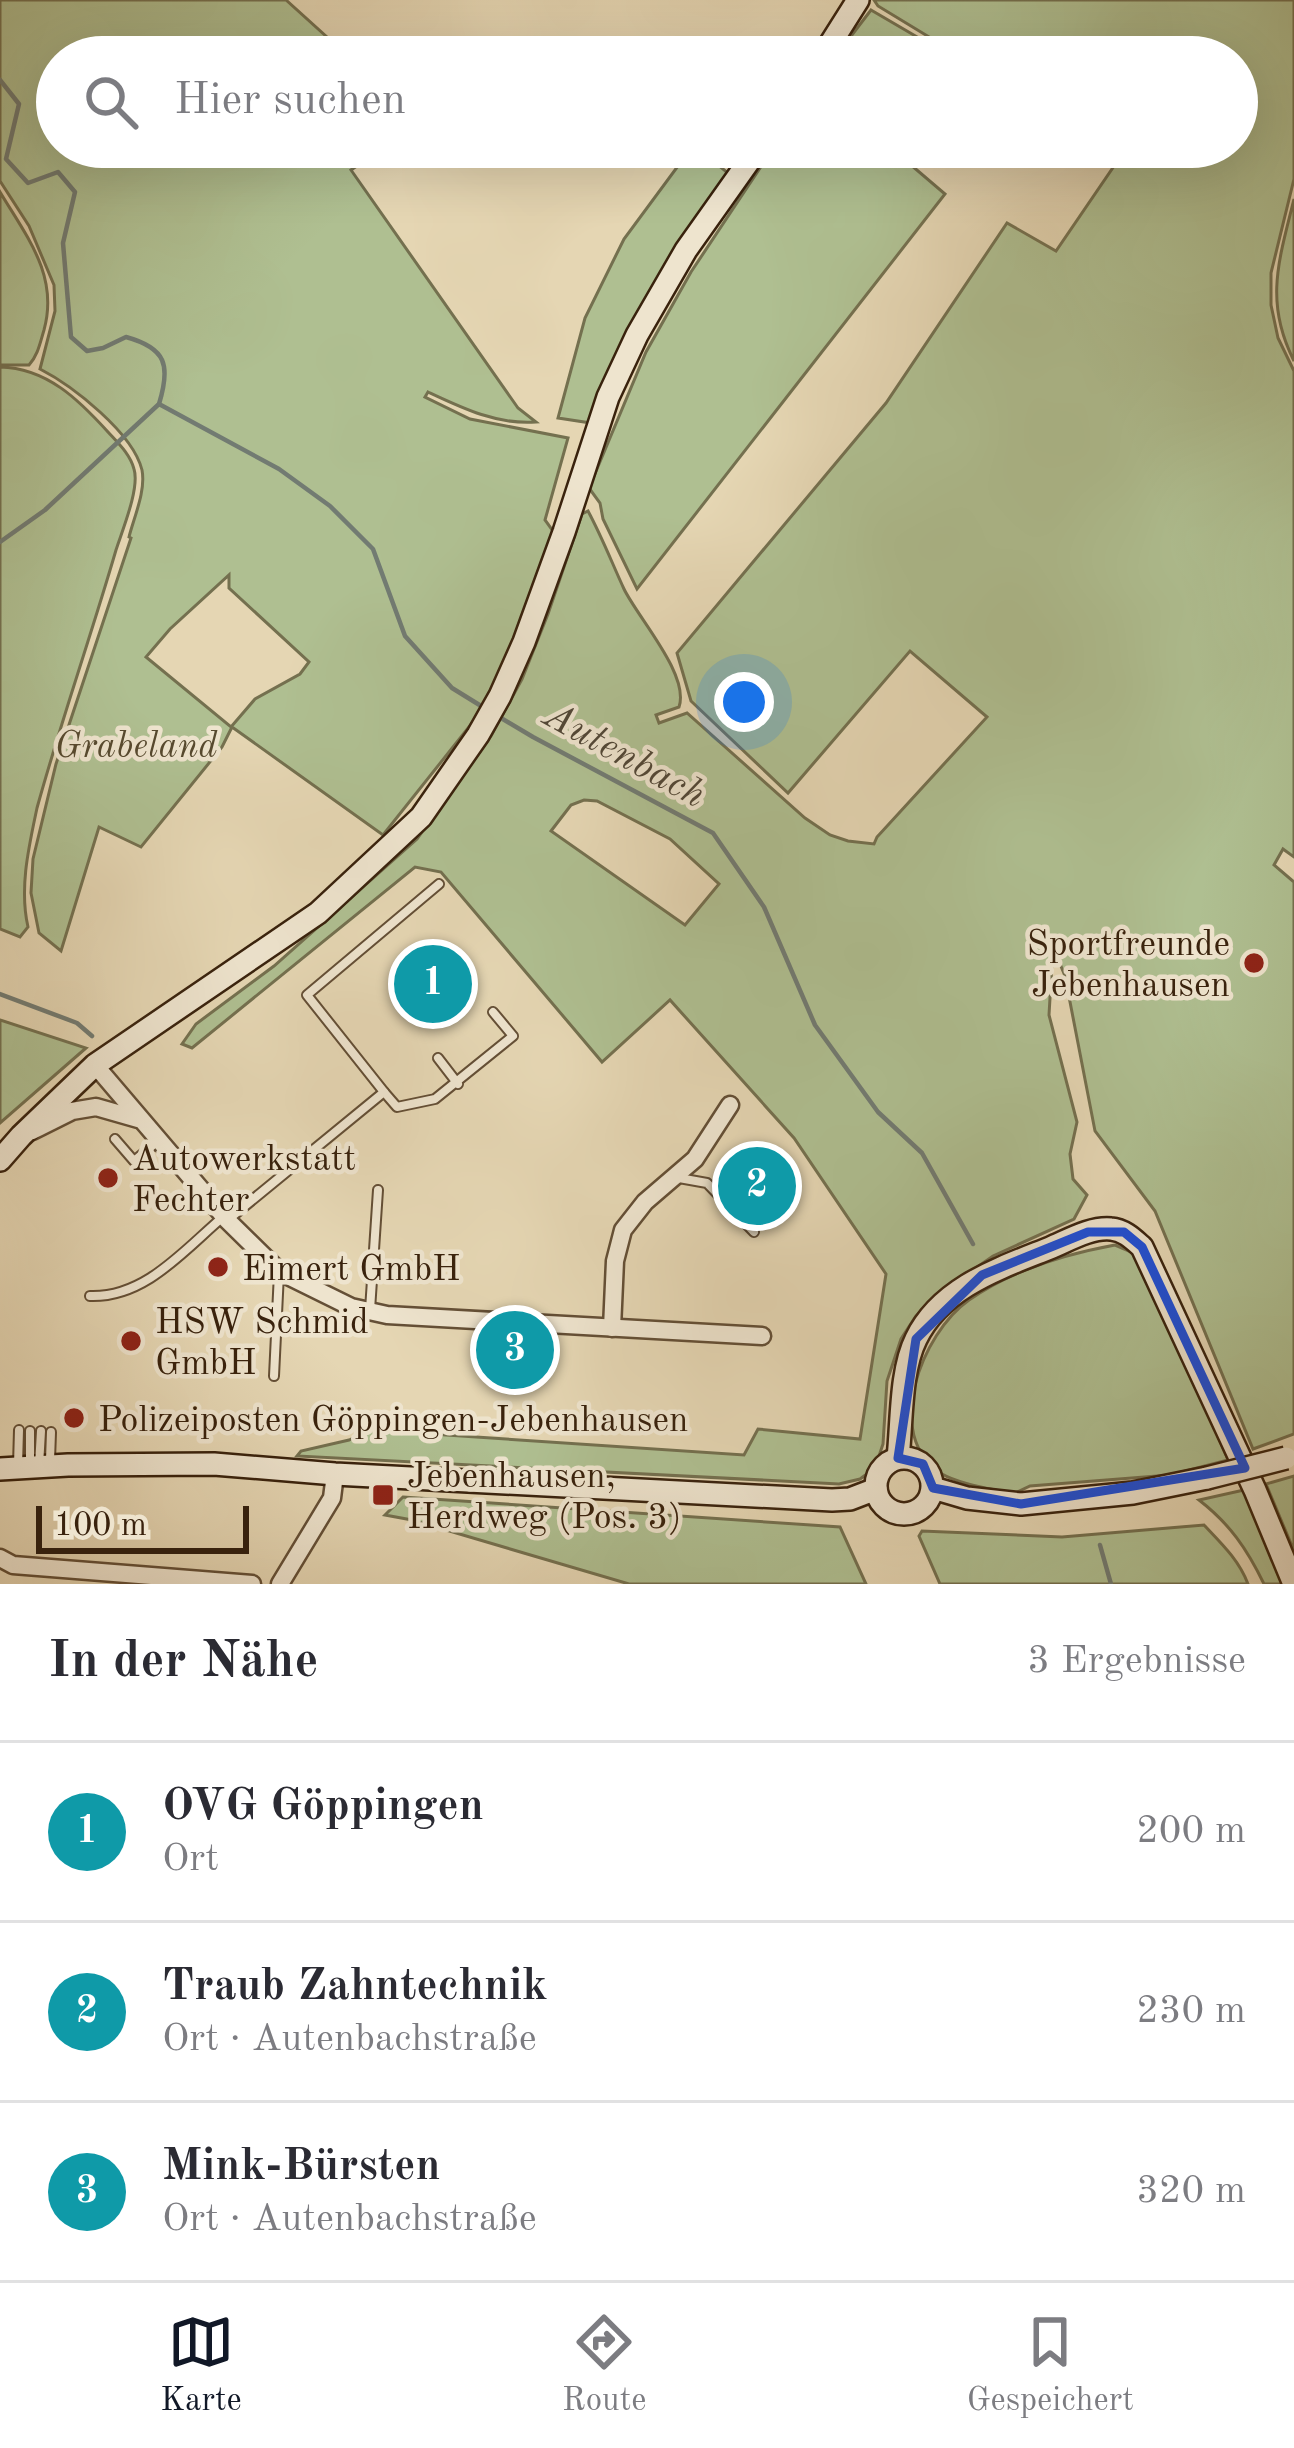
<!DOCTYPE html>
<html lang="de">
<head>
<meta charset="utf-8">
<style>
  body { margin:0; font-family:"Old Standard TT",serif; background:#f7f7f7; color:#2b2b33 }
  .scale { position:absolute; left:36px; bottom:30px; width:213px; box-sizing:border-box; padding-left:12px; border:6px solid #39220d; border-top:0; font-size:33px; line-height:42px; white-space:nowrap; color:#39220d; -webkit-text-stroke:9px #eee4ce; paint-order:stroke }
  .you { position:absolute; left:744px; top:702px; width:42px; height:42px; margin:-30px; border:9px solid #fff; border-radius:50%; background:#1a73e8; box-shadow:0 0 0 18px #1a73e833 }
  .badge { display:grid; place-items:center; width:78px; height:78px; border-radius:50%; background:#111827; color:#fff; font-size:39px; font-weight:700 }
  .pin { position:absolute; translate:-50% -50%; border:6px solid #fff; box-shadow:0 3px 12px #0006 }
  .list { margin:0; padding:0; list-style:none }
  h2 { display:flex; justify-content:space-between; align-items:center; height:156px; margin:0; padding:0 48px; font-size:51px }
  h2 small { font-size:39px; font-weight:400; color:#7c7c81 }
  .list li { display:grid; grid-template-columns:78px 1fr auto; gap:36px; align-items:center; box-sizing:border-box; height:180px; padding:0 48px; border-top:3px solid #e1e1e2 }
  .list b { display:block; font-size:45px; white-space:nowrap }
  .list p { margin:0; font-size:39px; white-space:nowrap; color:#7c7c81 }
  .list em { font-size:39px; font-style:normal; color:#7c7c81 }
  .icon { flex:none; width:66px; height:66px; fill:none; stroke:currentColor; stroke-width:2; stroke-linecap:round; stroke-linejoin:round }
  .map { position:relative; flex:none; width:1294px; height:1584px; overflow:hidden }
  .search { position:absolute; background:#fff; box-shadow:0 12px 48px #0002; left:36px; right:36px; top:36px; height:132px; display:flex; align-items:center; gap:30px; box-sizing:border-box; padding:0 42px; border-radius:66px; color:#7c7c81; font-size:45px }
  .sheet { height:696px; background:#fff }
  nav { display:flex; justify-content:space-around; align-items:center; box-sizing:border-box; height:168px; border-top:3px solid #e1e1e2; background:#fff; font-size:33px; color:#7c7c81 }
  nav a { display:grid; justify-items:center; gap:6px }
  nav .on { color:#111827 }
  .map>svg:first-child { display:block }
  .green { fill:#afbf91; stroke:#74704f; stroke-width:3; fill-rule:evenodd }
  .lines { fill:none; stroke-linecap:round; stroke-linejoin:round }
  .stream { stroke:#727b72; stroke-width:4.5 }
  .lane-casing { stroke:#644f36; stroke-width:12 }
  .street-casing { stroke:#644f36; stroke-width:21 }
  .secondary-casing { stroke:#39220d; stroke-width:26 }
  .lane { stroke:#eee4ce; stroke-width:8 }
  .street { stroke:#eee4ce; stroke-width:16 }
  .secondary { stroke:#eee4ce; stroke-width:21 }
  .secondary-bridge-casing { stroke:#39220d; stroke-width:26; stroke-linecap:butt }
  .secondary-bridge { stroke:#eee4ce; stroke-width:21 }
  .marked { fill:none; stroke:#1d4ed8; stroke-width:9; stroke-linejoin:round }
  .poi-dot { fill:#8f2418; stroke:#eee4ce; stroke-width:4.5 }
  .labels { text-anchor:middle; stroke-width:9; stroke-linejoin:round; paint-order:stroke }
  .park-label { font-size:36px; font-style:italic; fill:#56492e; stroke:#eee4ce }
  .poi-label { font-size:36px; fill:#39220d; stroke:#eee4ce; text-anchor:start }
  .water-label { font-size:39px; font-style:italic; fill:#514737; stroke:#eee4ce }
</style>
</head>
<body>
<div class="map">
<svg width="1294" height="1584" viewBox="0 0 1294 1584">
  <rect width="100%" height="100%" fill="#e5d6b3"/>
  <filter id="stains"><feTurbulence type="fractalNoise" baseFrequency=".00167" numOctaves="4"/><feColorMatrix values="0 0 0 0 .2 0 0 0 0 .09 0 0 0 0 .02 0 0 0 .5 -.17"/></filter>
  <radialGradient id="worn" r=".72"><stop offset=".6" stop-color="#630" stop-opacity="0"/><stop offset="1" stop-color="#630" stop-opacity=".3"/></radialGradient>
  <g class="green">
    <path d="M0 0H286L349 57H57V147H385L351 170 518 408 536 422C497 425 462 408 428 392L425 397 470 419 568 438 545 520 553 531 529 608 488 703 383 835 232 727 222 747 141 847 99 827 61 951 39 933 31 893 33 859 56 764 131 538 129 537C134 517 146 491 142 470 133 433 73 386 40 369L55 311 54 285 29 226 0 181ZM229 575V588L309 662 300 674 255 699 231 727 146 657 170 629Z"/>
    <path d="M874 0H1294V179L1271 273V305L1278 338 1294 371V857L1283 849 1274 865 1294 882V1434L1253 1449 1155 1211 1095 1131 1065 976 1053 947 1049 1015 1077 1122 1070 1154 1073 1179 1087 1195 1074 1219 993 1256 937 1295 916 1316 901 1339 887 1381 883 1444 875 1468 860 1479 839 1484 297 1456 301 1451 349 1440 371 1430 744 1455 758 1429 860 1439 886 1274 794 1138 670 1000 602 1062 441 872 415 867 192 1048 182 1044 196 1024 274 966 417 839 491 736 522 679 548 614 582 514 588 511C602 537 612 563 624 589 638 618 690 675 679 707L656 715 659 723 687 713 805 818 830 835 848 841 874 844 877 837 987 717 910 651 788 793 691 701 677 653 886 403 1007 223 1056 251 1114 166 1090 147H1237V57H962L878 6ZM584 800 597 801 670 839 719 884 685 925 551 831 571 805Z"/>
    <polygon points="871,10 936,48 927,57 835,57"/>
    <polygon points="692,147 696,147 728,173 650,292 591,423 558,418 585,318 624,239"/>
    <polygon points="774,147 890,147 945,194 637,589 603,519 600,503 589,488 646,352 691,272"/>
    <path d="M0 192C27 237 59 276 44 330 40 343 38 355 29 365H0Z"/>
    <path d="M1294 199V361C1264 302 1279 260 1294 199Z"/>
    <path d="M0 367C47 368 79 400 108 432 118 443 130 454 134 469 140 488 122 531 116 550 91 636 61 721 37 808 29 846 19 888 28 927L20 937 0 929Z"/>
    <polygon points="0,1020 86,1048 0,1123"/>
    <path d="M1115 1245 1136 1254 1152 1279 1228 1460 1170 1475 1030 1486 1013 1494C993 1489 959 1484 942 1474 881 1436 922 1333 969 1300 1010 1271 1066 1254 1115 1245Z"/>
    <polygon points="1294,1476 1294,1551 1266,1484"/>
    <path d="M1244 1490 1284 1584H1264C1247 1549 1230 1524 1199 1500Z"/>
    <polygon points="403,1497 840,1527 866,1584 629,1584 412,1520 385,1515"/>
    <path d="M1204 1525C1221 1543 1239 1560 1248 1584H940L919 1536 922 1531 1062 1537Z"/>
  </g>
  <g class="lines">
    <g class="stream">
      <path d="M0 80 19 104 6 159 28 183 58 172 75 192 63 243 71 337 87 351 103 348 126 337C166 348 171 365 159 404L45 510 0 542"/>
      <polyline points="159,404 279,469 330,506 373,549 405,636 452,688 486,709"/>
      <polyline points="496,715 533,737 713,833 764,907 815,1025 878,1112 922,1153 973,1244"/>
      <polyline points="0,994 77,1023 92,1036"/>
      <polyline points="1100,1545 1111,1584"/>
    </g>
    <g class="lane-casing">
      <g id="lane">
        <polyline points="438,1058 458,1084"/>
        <polyline points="384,1092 307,995 439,884"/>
        <polyline points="115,1139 134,1161 158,1141"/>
        <polyline points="679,1178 707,1183 754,1232"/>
        <polyline points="229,1219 384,1092 397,1107 435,1099 513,1036 493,1012"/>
        <path d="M90 1296C145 1298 184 1250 223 1217"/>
        <polyline points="370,1310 378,1190"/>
        <polyline points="274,1376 279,1273"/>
        <polyline points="30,1431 30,1465"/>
        <polyline points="50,1460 51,1432"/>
        <polyline points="18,1465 19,1430"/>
        <polyline points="39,1466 41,1431"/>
      </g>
    </g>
    <g class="street-casing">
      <g id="street">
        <polyline points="95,1065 227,1220 280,1272 351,1307 387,1315 762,1336"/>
        <polyline points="32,1131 72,1111 96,1107 138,1119"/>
        <polyline points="612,1328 615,1261 623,1230 645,1202 695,1159 730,1105"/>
        <polyline points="0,1558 13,1565 252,1584"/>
        <polyline points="280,1584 332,1498 335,1474"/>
      </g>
    </g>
    <g class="secondary-casing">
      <g id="secondary">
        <polyline points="822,57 858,0"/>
        <polyline points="0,1160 21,1136 95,1065 318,913 421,817 478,735 500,696 524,642 564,532 608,397 637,335 686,250 759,147"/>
        <circle cx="904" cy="1486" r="28"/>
        <path d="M898 1458C902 1422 900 1371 916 1339 941 1287 1000 1268 1050 1248 1069 1240 1091 1227 1111 1229 1124 1230 1133 1239 1142 1247L1255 1490 1294 1584"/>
        <polyline points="0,1469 68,1465 214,1464 335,1474 832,1500 850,1499 876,1489"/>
        <polyline points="933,1488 967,1498 1021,1504 1133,1493 1207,1478"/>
      </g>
    </g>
    <use href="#lane" class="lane"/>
    <use href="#street" class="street"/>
    <use href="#secondary" class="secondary"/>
    <g class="secondary-bridge-casing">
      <polyline id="secondary-bridge" points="1207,1478 1286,1458"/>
    </g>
    <use href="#secondary-bridge" class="secondary-bridge"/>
  </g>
  <path class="marked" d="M1088 1232H1124L1142 1247 1245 1468 1021 1504 933 1488 923 1464 898 1458 916 1339 982 1275Z"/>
  <g class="poi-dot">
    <circle cx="1254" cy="963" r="12"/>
    <circle cx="108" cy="1178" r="12"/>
    <circle cx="218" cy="1267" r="12"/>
    <circle cx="131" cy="1341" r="12"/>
    <circle cx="74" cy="1418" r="12"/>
    <rect x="371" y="1483" width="24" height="24" rx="6"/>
  </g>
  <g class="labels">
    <g class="park-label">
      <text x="136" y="757">Grabeland</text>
    </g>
    <g class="poi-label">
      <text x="1230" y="955" text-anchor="end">Sportfreunde<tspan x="1230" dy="41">Jebenhausen</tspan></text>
      <text x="132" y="1170">Autowerkstatt<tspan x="132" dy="41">Fechter</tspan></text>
      <text x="242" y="1280">Eimert GmbH</text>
      <text x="155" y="1333">HSW Schmid<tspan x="155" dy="41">GmbH</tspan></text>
      <text x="98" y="1431">Polizeiposten Göppingen-Jebenhausen</text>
      <text x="407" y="1487">Jebenhausen,<tspan x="407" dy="41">Herdweg (Pos. 3)</tspan></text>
    </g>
    <g class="water-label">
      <text transform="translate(626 753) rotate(29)" y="14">Autenbach</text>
    </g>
  </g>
  <rect width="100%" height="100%" filter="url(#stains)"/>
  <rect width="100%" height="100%" fill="url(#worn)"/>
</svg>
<div class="scale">100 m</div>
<div class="you"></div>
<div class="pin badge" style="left:433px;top:984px;background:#0f9aa8">1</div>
<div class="pin badge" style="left:757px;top:1186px;background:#0f9aa8">2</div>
<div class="pin badge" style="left:515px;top:1350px;background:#0f9aa8">3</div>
<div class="search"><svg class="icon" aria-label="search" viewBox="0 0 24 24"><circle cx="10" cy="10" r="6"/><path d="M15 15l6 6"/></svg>Hier suchen</div>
</div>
<section class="sheet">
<h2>In der Nähe<small>3 Ergebnisse</small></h2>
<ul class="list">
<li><span class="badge" style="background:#0f9aa8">1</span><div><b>OVG Göppingen</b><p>Ort</p></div><em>200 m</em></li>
<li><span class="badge" style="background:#0f9aa8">2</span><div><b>Traub Zahntechnik</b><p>Ort · Autenbachstraße</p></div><em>230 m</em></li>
<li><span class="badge" style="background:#0f9aa8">3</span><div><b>Mink-Bürsten</b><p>Ort · Autenbachstraße</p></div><em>320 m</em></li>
</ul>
</section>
<nav>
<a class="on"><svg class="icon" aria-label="map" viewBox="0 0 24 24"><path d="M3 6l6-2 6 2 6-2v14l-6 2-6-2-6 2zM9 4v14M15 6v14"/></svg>Karte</a>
<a><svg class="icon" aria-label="directions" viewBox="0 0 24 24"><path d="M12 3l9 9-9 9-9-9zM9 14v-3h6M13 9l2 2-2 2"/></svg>Route</a>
<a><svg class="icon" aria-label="saved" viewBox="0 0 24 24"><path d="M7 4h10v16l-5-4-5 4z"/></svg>Gespeichert</a>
</nav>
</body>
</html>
